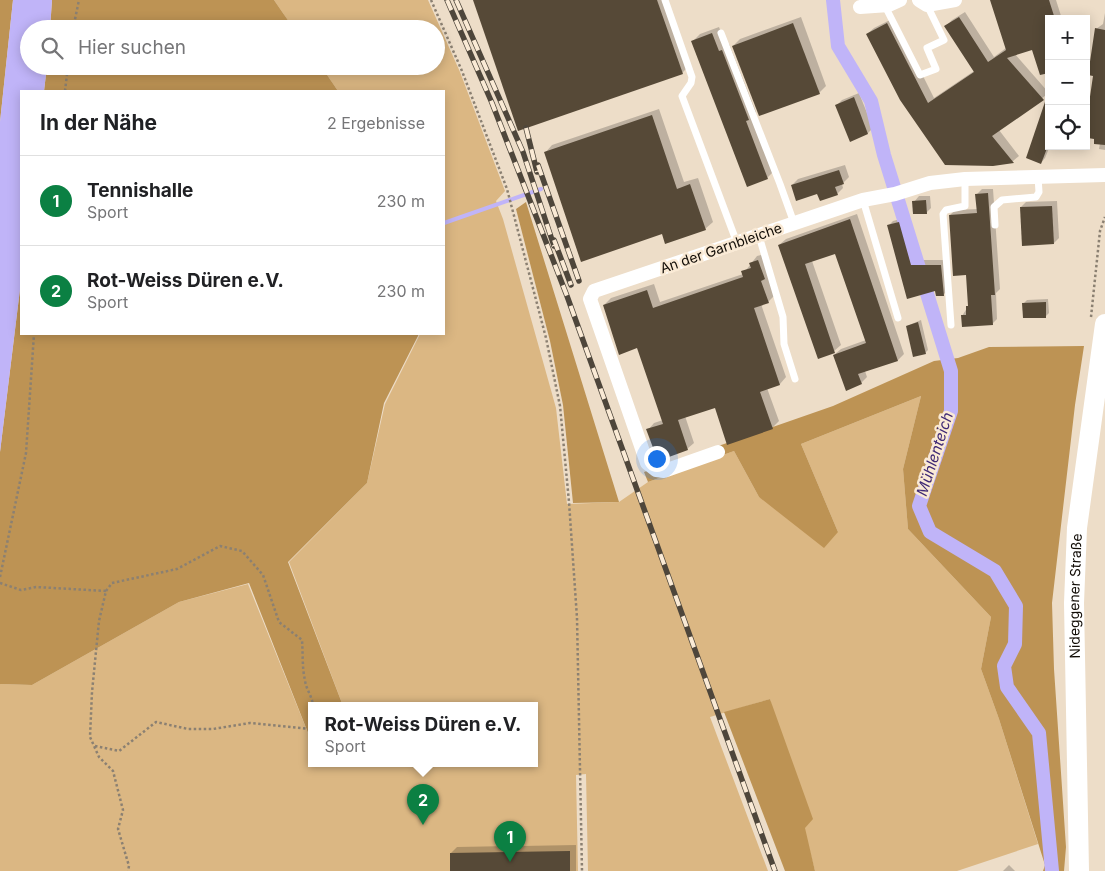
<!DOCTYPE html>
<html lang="de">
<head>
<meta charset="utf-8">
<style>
  body { margin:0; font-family:Inter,sans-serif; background:#f6f6f6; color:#202124 }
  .controls { position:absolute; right:15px; top:15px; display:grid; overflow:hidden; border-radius:0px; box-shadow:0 2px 12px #0003 }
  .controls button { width:45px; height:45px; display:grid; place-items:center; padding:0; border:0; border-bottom:1px solid #e0e0e0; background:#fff; color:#202124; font:25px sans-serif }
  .you { position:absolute; left:656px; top:458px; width:18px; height:18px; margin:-12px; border:4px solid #fff; border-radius:50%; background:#1a73e8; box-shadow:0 0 0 8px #1a73e833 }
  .badge { display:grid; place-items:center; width:32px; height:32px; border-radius:50%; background:#0b8043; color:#fff; font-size:16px; font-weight:700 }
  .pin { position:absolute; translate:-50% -41px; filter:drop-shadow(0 1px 2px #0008) }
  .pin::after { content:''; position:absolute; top:26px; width:18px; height:15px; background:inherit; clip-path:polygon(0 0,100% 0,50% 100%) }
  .popup { position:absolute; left:308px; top:702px; width:230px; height:65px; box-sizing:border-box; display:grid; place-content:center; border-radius:0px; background:#fff; filter:drop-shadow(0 1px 4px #0005); font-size:16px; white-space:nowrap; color:#757577 }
  .popup b { font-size:19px; color:#202124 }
  .popup::after { content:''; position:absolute; left:50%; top:100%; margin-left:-10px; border:10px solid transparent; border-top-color:#fff }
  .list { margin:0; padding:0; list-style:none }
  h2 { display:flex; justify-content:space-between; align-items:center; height:65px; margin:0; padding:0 20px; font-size:21px }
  h2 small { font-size:16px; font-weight:400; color:#757577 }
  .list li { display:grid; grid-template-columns:32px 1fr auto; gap:15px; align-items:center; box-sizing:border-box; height:90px; padding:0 20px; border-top:1px solid #e0e0e0 }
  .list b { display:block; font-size:19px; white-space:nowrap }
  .list p { margin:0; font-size:16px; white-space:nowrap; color:#757577 }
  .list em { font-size:16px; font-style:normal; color:#757577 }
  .icon { flex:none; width:28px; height:28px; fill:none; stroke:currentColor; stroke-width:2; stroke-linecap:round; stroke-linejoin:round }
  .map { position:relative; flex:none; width:1105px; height:871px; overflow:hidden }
  .search { position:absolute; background:#fff; box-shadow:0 2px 12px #0003; left:20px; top:20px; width:425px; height:55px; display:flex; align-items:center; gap:12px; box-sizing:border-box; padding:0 18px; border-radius:28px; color:#757577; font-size:19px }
  .panel { position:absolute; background:#fff; box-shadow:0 2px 12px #0003; left:20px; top:90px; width:425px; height:245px; border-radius:0px }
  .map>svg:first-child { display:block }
  .green { fill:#dbb783 }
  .forest { fill:#bd9354 }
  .water { fill:#c0b4f8 }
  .shadow { fill:#0003 }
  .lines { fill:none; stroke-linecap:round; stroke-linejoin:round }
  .stream { stroke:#c0b4f8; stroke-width:4 }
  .canal { stroke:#c0b4f8; stroke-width:14 }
  .building { fill:#564937 }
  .path { stroke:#8b8072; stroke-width:2.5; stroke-dasharray:2.5 2.5; stroke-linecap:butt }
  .lane { stroke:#fff; stroke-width:7 }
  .street { stroke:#fff; stroke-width:14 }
  .secondary { stroke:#fff; stroke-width:20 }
  .rail-casing { stroke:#4e463b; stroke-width:5.5 }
  .rail { stroke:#faead5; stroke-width:4; stroke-dasharray:11; stroke-linecap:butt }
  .labels { text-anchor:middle; stroke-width:5; stroke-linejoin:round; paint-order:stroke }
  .street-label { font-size:14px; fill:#100b05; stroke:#faead5 }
  .water-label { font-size:15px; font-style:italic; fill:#3f2975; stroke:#faead5 }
</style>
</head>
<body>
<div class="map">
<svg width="1105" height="871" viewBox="0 0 1105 871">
  <rect width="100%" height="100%" fill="#edddc8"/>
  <polygon class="green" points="274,0 428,0 460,72 505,191 496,201 503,219 556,408 567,504 619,502 648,482 734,451 759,497 838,532 801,444 921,396 903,469 908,529 991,617 981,669 999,719 1038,844 957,871 815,871 770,699 710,717 768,871 588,871 586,774 576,775 578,871 0,871 0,684 32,685 179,602 248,584 312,743 312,764 534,764 534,706 343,706 289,562 367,483 385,404 420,334 444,334 444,91 338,91 321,66 436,66 436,29 294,29"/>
  <g class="forest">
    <polygon points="0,0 13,0 0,122"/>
    <polygon points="52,0 274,0 294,29 50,29"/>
    <polygon points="47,66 321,66 338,91 44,91"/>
    <polygon points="526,202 619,502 573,503 563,405 550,341 516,209"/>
    <polygon points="21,281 21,334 419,334 384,403 367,483 288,562 343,706 312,706 312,743 249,583 179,602 32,685 0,684 0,452"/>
    <polygon points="1084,346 1075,405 1052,603 1054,669 1066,847 1064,871 1043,871 1045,865 999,719 981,669 991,617 908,529 903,469 921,396 801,444 838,532 824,548 759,497 734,451 648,482 644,472 833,406 934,361 958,358 989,347"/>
    <polygon points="770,699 813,819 805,828 815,871 785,871 724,712"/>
  </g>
  <polygon class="water" points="13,0 52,0 50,29 29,29 29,66 47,66 44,91 21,91 21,281 0,452 0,122"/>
  <g class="shadow">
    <polygon points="474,0 666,0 689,66 682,73"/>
    <polygon points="991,0 1056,0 1062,19 1049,19 1015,54 1049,93 999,130 1019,156 1013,161 993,164 946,163 867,34 874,28 894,18 934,98 974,71 946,26 952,20 965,12 994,57 1006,48"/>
    <polygon points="1105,13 1105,150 1099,149 1100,143 1096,138 1086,136 1095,75 1096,29 1103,24"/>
    <polygon points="801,17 826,86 819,93 733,46 740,39"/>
    <polygon points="719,27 726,45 729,44 756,112 753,115 774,171 767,178 693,41 700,34"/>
    <polygon points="859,93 873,128 868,133 851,140 837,105 842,100"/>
    <polygon points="1049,100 1050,146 1045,158 1041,163"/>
    <polygon points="659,109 684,182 698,178 713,222 705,229 663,232 545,153 552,145"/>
    <polygon points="845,165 849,177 842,184 843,188 837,194 792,185 798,179"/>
    <polygon points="982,189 993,189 1000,289 996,293 997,319 992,324 962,316 969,305 967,274 950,215 955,210 978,209 977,194"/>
    <polygon points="919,196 930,196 931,208 926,213 914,202"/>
    <polygon points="1057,201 1059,238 1054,243 1021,207 1026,202"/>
    <polygon points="857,214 904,354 898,360 865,371 867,377 861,383 834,355 841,349 866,340 836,252 812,261 841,345 834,351 779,245 786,239"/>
    <polygon points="904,218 915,260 946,260 948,290 943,295 935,290 908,298 888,226 893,221"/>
    <polygon points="765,254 775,295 768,302 761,304 786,377 780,384 767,388 779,421 772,428 715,406 685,416 694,443 687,449 648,430 654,423 663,420 638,347 604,305 611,298 654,284 660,302 743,274 757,256"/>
    <polygon points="1048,299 1049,313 1045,317 1024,303 1027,300"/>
    <polygon points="921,320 928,350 925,353 907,326"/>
    <polygon points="576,845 576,871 451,871 451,853 457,847"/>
    <polygon points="1009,865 1015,871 1003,871"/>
  </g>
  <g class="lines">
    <polyline class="stream" points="444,223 541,189"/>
    <polyline class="canal" points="833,0 838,46 871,101 884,155 951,371 951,411 919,506 930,532 995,571 1016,606 1015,644 1004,666 1007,687 1039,733 1052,871"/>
  </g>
  <g class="building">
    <polygon points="473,0 657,0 683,74 518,131"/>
    <polygon points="990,0 1049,0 1055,19 1049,19 1049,73 1040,75 1032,50 1007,58 1044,100 992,136 1014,163 993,166 945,165 900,100 866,34 887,23 928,103 974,72 944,26 959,17 988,62 1006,50"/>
    <polygon points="793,23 820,94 759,116 732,46"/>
    <polygon points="1095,28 1105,30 1105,145 1094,144 1094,139 1088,138 1090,124 1086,124 1093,76 1088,75"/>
    <polygon points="712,33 719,51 722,50 749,120 746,121 768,179 747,187 691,41"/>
    <polygon points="1047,96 1049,96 1049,143 1041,164 1026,158"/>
    <polygon points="854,97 868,134 850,142 835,105"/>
    <polygon points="652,115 677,189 690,184 706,230 665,244 662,234 581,262 544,152"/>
    <polygon points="839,170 844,184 835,187 838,195 820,201 817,194 796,201 791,185"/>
    <polygon points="988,193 995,295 991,295 993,325 962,327 961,315 966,315 966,306 968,306 966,275 953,276 949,215 977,213 975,194"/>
    <polygon points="926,200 927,214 913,214 912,201"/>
    <polygon points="1052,206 1054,244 1022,246 1020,207"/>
    <polygon points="850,219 898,361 858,374 862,384 846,391 833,355 866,343 835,254 805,264 835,353 818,359 778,245"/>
    <polygon points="899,222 911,265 941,265 944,296 936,296 935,291 907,299 887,225"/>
    <polygon points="758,260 765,279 761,281 769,303 754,308 780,385 760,392 773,429 727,445 715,408 678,420 688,450 658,461 646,429 663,424 637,348 619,355 603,305 647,290 653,308 743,277 741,271 751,268 749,263"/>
    <polygon points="1046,302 1046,318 1023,318 1022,303"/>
    <polygon points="918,322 926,354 913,357 906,326"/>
    <polygon points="570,851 570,871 450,871 450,853"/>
  </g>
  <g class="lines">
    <g class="path">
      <polyline points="431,0 462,71 507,189 546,338 560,406 569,502 577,618 582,871"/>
      <polyline points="73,29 79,0"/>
      <polyline points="65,91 68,66"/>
      <polyline points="1091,317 1100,231 1105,217"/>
      <polyline points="0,577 26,453 34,334"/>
      <polyline points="0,583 21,590 36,587 106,591 99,621 92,692 90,737 99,757 113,771 123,810 118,829 129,866 128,871"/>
      <path d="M106 591 112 583 177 569 220 546 242 551 263 575 279 622 302 640C303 653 302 668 305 680 306 690 312 695 313 706"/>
      <polyline points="95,746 119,751 156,722 188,729 213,729 250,723 310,729 312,725"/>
    </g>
    <g class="lane">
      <polyline points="665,0 692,77 691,83 682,96 737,243"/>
      <polyline points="885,6 920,75 936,69 927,48 944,40 927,5"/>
      <polyline points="721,33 780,184 794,223"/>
      <polyline points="863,200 898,318"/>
      <polyline points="995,225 994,207 1002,200 1036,197 1039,192 1038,177"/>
      <polyline points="759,236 783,317 784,344 795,379"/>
      <polyline points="951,325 943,214 946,210 965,206 965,179"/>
    </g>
    <g class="street">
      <polyline points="919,0 927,5 955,0"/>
      <polyline points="860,7 889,5 900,0"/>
      <polyline points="718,452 664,471 656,470 647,463 590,299 594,291 863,200 895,194 930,183 965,179 1105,175"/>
    </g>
    <path class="secondary" id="s1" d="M1079 871 1074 603 1077 528 1105 324"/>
    <g class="rail-casing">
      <g id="rail">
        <polyline points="447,0 492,103 567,296 775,871"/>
        <polyline points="456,0 523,152 554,246"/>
        <polyline points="526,128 537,172"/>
        <polyline points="538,165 579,281"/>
        <polyline points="554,240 571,285"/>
      </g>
    </g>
    <use href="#rail" class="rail"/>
  </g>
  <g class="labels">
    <g class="street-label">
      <text transform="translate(721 248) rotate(-19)" y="5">An der Garnbleiche</text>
      <text dy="5" stroke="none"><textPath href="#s1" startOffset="275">Nideggener Straße</textPath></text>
    </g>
    <g class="water-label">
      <text transform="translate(935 454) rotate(-72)" y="5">Mühlenteich</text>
    </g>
  </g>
</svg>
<div class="controls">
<button>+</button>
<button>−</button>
<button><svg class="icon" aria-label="locate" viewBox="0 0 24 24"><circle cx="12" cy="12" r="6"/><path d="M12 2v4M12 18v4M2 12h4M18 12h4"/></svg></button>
</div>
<div class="you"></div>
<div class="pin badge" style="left:510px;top:862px">1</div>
<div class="pin badge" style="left:423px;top:825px">2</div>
<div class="popup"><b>Rot-Weiss Düren e.V.</b>Sport</div>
<div class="search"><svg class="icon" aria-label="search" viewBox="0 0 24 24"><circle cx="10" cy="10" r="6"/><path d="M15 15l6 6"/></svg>Hier suchen</div>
<section class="panel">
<h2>In der Nähe<small>2 Ergebnisse</small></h2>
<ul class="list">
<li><span class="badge">1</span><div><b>Tennishalle</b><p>Sport</p></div><em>230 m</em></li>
<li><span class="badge">2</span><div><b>Rot-Weiss Düren e.V.</b><p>Sport</p></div><em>230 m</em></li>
</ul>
</section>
</div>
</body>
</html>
